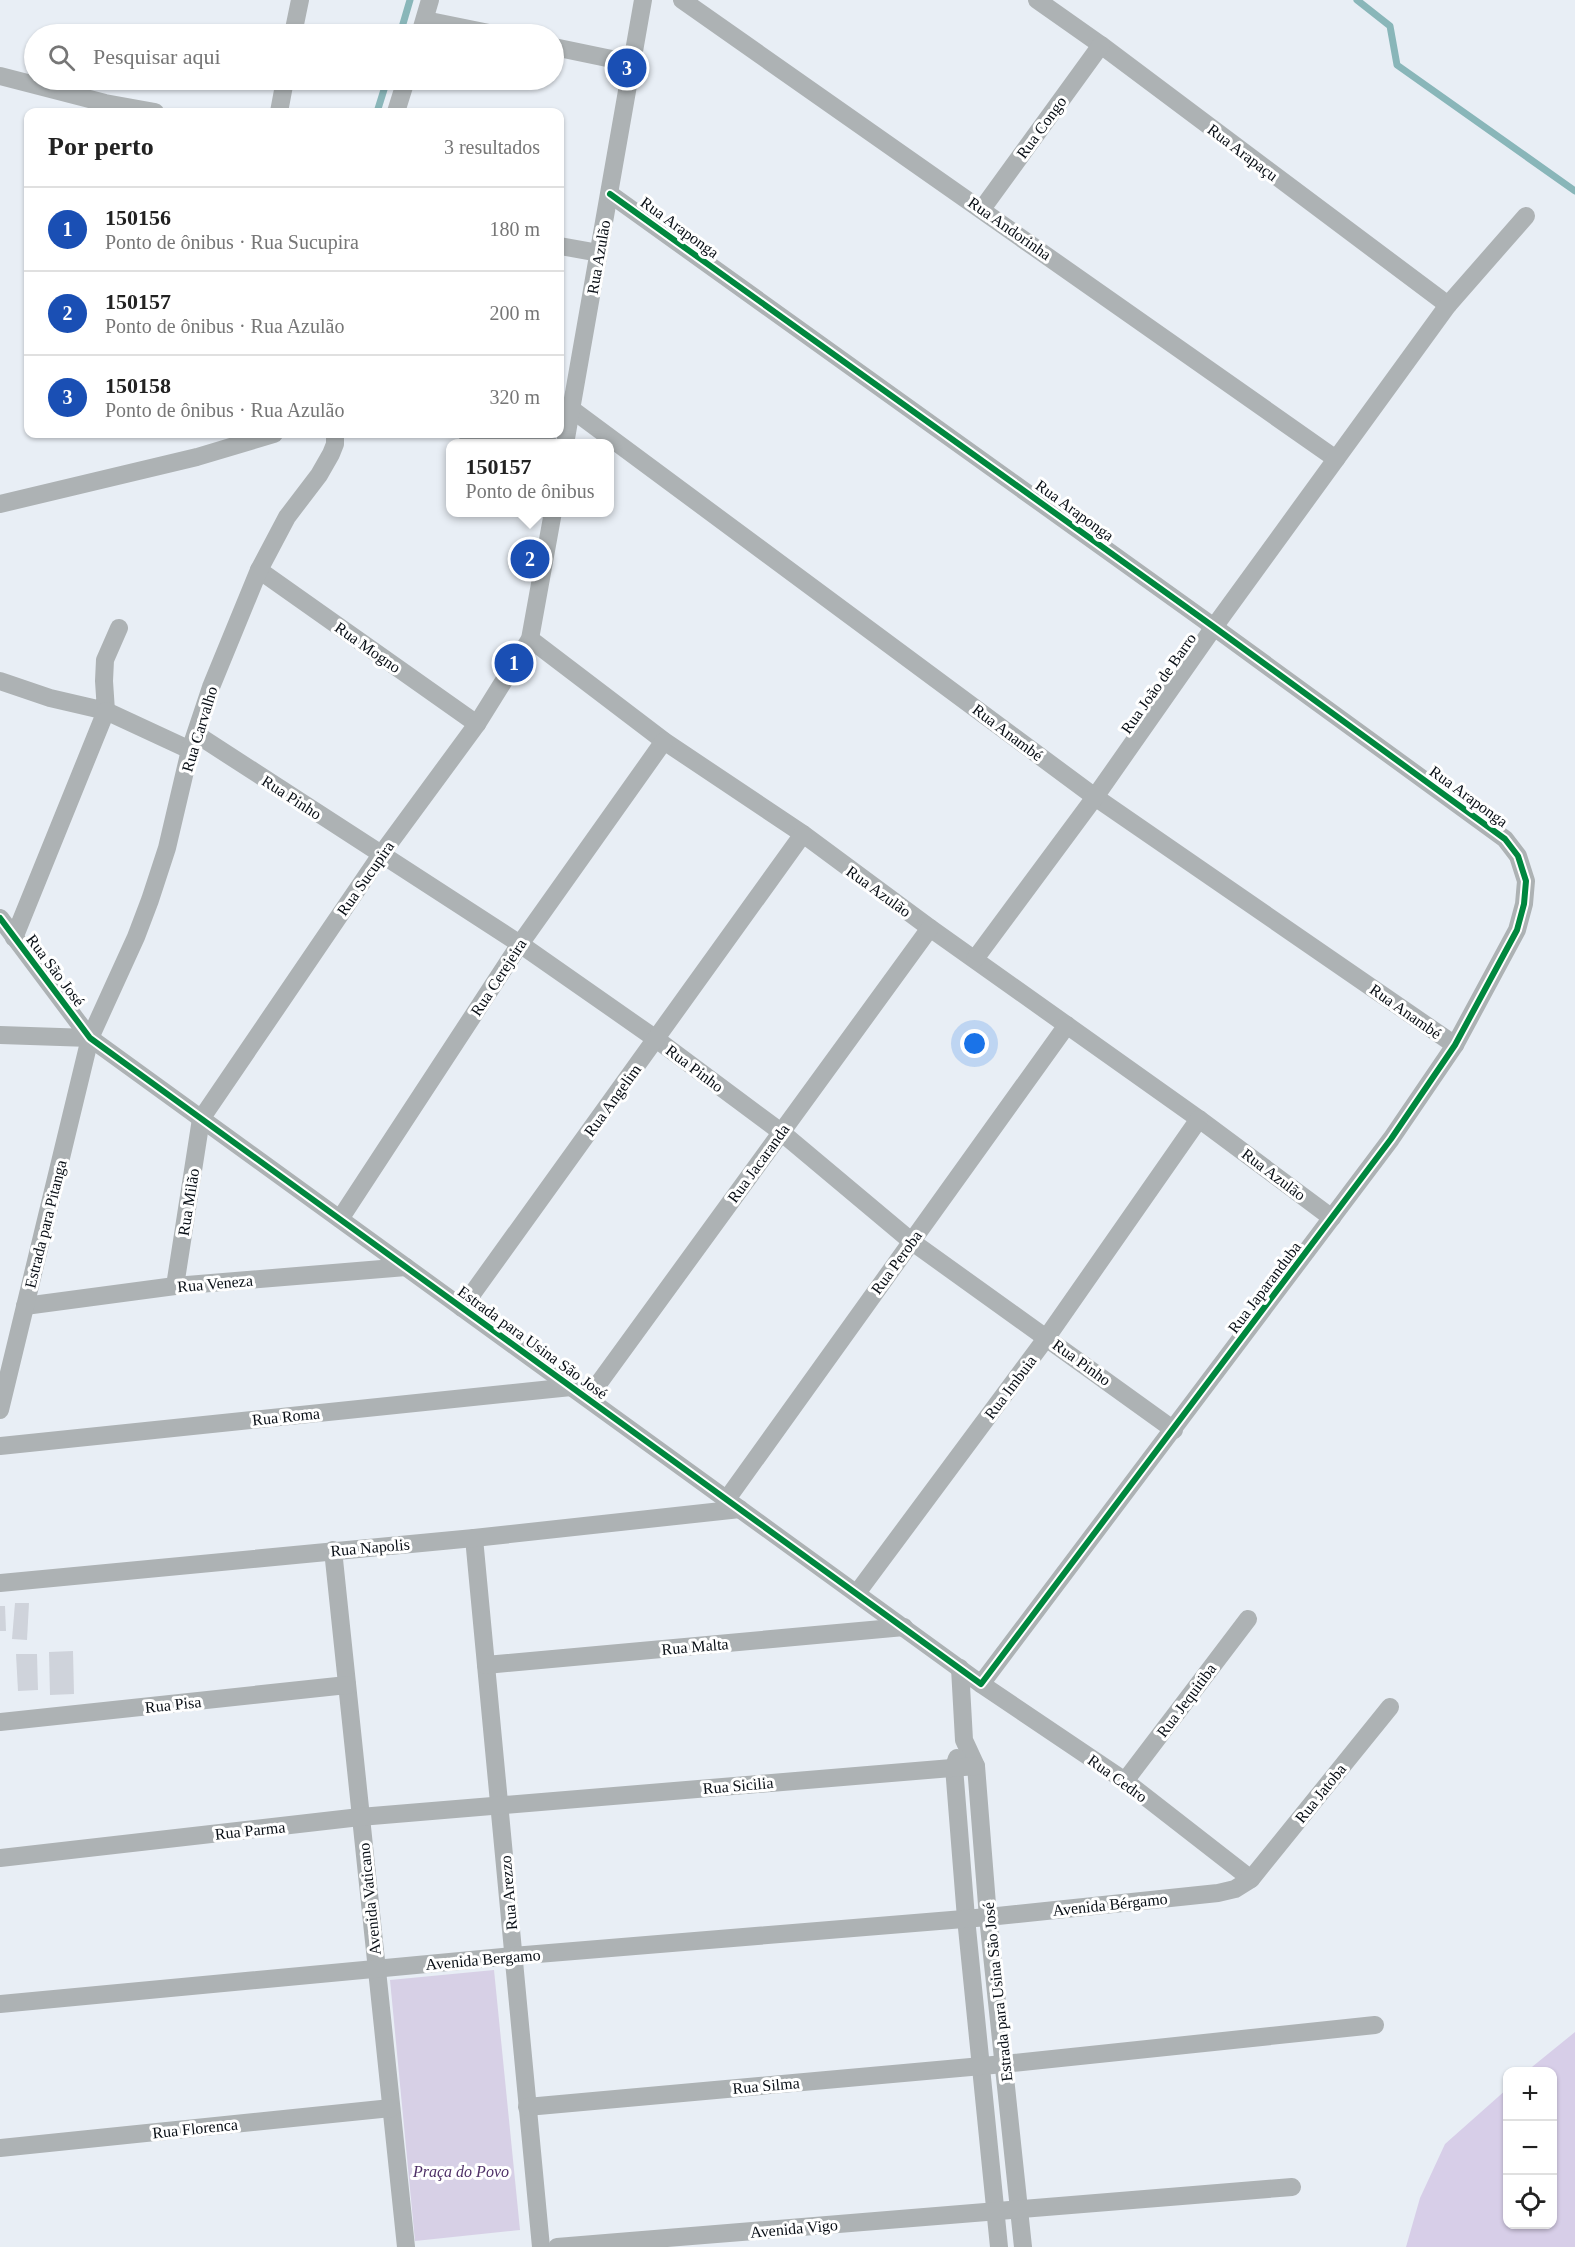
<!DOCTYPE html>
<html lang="pt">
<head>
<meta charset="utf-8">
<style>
  body { margin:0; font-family:Georgia,serif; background:#f2f2f2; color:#222 }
  .controls { position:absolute; right:18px; bottom:18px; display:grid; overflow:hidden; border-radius:12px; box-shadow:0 2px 4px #0004 }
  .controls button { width:54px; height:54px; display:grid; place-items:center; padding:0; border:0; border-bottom:2px solid #e0e0e0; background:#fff; color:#222; font:30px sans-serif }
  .you { position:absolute; left:975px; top:1044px; width:21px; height:21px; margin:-15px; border:4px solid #fff; border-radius:50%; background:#1a73e8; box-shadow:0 0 0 9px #1a73e833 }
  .badge { display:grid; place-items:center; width:39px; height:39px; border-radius:50%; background:#565c63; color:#fff; font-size:20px; font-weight:700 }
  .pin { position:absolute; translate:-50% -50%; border:3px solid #fff; box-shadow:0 2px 6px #0006 }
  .popup { position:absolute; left:446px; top:439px; width:168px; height:78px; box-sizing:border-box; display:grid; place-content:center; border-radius:12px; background:#fff; filter:drop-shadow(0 2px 4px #0005); font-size:20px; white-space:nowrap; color:#767676 }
  .popup b { font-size:22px; color:#222 }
  .popup::after { content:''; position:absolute; left:50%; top:100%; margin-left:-12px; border:12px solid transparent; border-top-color:#fff }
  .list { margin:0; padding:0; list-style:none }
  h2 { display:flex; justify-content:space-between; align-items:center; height:78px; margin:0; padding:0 24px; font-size:26px }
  h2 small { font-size:20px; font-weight:400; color:#767676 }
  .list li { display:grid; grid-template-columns:39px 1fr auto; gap:18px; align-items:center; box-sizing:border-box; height:84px; padding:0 24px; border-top:2px solid #e0e0e0 }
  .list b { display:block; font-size:22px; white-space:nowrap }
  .list p { margin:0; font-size:20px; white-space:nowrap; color:#767676 }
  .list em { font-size:20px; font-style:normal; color:#767676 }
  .icon { flex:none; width:33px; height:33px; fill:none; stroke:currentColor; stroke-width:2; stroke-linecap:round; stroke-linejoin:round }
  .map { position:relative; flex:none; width:1575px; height:2247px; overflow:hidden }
  .search { position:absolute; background:#fff; box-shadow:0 2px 4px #0004; left:24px; top:24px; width:540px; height:66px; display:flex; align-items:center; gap:15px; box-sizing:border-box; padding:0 21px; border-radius:33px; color:#767676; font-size:22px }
  .panel { position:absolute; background:#fff; box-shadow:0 2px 4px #0004; left:24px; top:108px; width:540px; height:330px; border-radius:12px }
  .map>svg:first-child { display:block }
  .green { fill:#d7d0e6 }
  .forest { fill:#d7cee8 }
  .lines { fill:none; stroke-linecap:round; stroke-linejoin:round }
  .stream { stroke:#89b6b9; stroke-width:7 }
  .building { fill:#cfd3db }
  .minor { stroke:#adb2b4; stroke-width:18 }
  .cycleway-casing { stroke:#fff; stroke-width:10 }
  .cycleway { stroke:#00873e; stroke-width:6 }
  .labels { text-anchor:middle; stroke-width:6; stroke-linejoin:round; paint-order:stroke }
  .street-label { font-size:16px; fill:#080e15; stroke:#fff }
  .park-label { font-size:16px; font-style:italic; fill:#4f3167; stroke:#fff }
</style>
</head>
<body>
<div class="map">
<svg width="1575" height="2247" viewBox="0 0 1575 2247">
  <rect width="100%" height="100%" fill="#e8eef5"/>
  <polygon class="green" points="494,1970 520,2230 415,2241 390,1980"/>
  <polygon class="forest" points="1575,2032 1575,2247 1406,2247 1420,2198 1445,2144 1507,2089 1508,2224 1552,2224 1552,2072 1527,2071"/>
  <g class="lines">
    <g class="stream">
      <polyline points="1357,0 1390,26 1397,65 1575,191"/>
      <polyline points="400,34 410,0"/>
      <polyline points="377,112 387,80"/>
    </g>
  </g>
  <g class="building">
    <polygon points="15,1603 29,1603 27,1640 12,1639"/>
    <polygon points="0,1606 5,1606 6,1631 0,1631"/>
    <polygon points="73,1651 74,1694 50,1695 49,1652"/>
    <polygon points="16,1654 37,1654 38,1690 18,1691"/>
  </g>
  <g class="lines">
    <g class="minor">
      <polyline points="682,0 1336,459"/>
      <polyline points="1037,0 1101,45 1448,305"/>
      <polyline points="425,20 494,34"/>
      <polyline points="293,34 300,0"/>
      <polyline points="420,34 430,0"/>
      <polyline points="554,47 631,63"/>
      <polyline points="0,76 105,103 155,112"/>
      <polyline points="279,112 285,80"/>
      <polyline points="396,112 406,80"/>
      <polyline points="982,209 1101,45"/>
      <polyline points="560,246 599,253"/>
      <polyline points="570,408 1095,797 1455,1045"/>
      <polyline points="467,434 549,444"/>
      <polyline points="565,444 643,0"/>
      <polyline points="0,504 197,457 274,434"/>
      <polyline points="259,570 477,724"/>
      <polyline points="530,639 664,741 803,834 930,928 1199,1119 1332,1218"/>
      <polyline points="0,681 50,698 106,711 104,681 105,660 119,628"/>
      <polyline points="196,734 520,944 656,1039 781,1132 911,1241 1174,1430"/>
      <polyline points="0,918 90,1038 981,1684 1391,1139 1455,1045 1517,930 1524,904 1526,881 1518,856 1505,839 1214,627 610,194"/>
      <polyline points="14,938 106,711 190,750"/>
      <polyline points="975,959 1095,797 1214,627 1448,305 1526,216"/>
      <polyline points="0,1035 90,1038"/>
      <polyline points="340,1219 520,944 664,741"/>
      <polyline points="175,1286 201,1119 380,856 477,724 530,639 553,512"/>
      <polyline points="25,1306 175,1286 406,1267"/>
      <polyline points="462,1308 803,834"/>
      <polyline points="588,1398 930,928"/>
      <polyline points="0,1410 90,1038 136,937 150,900 167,848 190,750 211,687 259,570 287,517 319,475 331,454 335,444 335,434"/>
      <polyline points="0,1446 571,1387"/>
      <polyline points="727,1499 1067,1025"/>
      <polyline points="474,1538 541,2247"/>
      <polyline points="333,1550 406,2247"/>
      <polyline points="0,1583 474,1538 740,1509"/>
      <polyline points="857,1593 1047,1337 1199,1119"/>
      <polyline points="486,1665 904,1627"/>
      <polyline points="960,1668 964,1740 976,1766 988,1917 1023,2247"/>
      <polyline points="981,1684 1125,1781 1251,1879"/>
      <polyline points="0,1722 347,1685"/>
      <polyline points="957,1758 954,1767 966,1918 999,2247"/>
      <polyline points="1125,1781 1248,1619"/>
      <polyline points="0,1858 360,1817 976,1766"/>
      <polyline points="0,2004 513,1956 988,1917 1218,1893 1235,1889 1251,1879 1390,1707"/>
      <polyline points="527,2107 1004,2064 1375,2025"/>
      <polyline points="0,2148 391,2108"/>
      <polyline points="557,2247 1292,2187"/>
    </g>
    <g class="cycleway-casing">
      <polyline id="cycleway" points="0,918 90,1038 981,1684 1391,1139 1455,1045 1517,930 1524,904 1526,881 1518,856 1505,839 1214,627 610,194"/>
    </g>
    <use href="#cycleway" class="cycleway"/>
  </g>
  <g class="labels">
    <g class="street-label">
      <text transform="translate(1041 127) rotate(-54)" y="6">Rua Congo</text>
      <text transform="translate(1243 152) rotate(37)" y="6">Rua Arapaçu</text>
      <text transform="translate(680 227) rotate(36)" y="6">Rua Araponga</text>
      <text transform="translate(1010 228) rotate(35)" y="6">Rua Andorinha</text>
      <text transform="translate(598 257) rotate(-80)" y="6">Rua Azulão</text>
      <text transform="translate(1075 510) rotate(36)" y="6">Rua Araponga</text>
      <text transform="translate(368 647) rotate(35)" y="6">Rua Mogno</text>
      <text transform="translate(1158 683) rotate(-55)" y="6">Rua João de Barro</text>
      <text transform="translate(199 729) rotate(-73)" y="6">Rua Carvalho</text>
      <text transform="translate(1008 732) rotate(37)" y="6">Rua Anambé</text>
      <text transform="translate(1469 796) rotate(36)" y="6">Rua Araponga</text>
      <text transform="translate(292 797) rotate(33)" y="6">Rua Pinho</text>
      <text transform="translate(365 878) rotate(-55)" y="6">Rua Sucupira</text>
      <text transform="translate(879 891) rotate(36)" y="6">Rua Azulão</text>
      <text transform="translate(56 970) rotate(53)" y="6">Rua São José</text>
      <text transform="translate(498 977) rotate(-57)" y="6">Rua Cerejeira</text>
      <text transform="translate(1406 1011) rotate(35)" y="6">Rua Anambé</text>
      <text transform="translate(695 1068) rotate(37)" y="6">Rua Pinho</text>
      <text transform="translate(612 1100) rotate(-54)" y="6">Rua Angelim</text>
      <text transform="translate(758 1163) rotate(-54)" y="6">Rua Jacaranda</text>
      <text transform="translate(1274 1174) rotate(37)" y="6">Rua Azulão</text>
      <text transform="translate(188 1202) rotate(-81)" y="6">Rua Milão</text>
      <text transform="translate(45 1224) rotate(-76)" y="6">Estrada para Pitanga</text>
      <text transform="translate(896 1262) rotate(-54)" y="6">Rua Peroba</text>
      <text transform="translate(215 1283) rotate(-5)" y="6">Rua Veneza</text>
      <text transform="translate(1264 1287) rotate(-53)" y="6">Rua Japaranduba</text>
      <text transform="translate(533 1342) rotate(36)" y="6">Estrada para Usina São José</text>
      <text transform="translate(1082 1362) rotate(36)" y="6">Rua Pinho</text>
      <text transform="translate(1010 1387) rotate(-53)" y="6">Rua Imbuia</text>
      <text transform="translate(286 1416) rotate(-6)" y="6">Rua Roma</text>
      <text transform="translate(370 1547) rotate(-5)" y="6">Rua Napolis</text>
      <text transform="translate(695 1646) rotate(-5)" y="6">Rua Malta</text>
      <text transform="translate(1186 1700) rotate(-53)" y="6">Rua Jequitiba</text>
      <text transform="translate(173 1704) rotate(-6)" y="6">Rua Pisa</text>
      <text transform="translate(1118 1778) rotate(36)" y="6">Rua Cedro</text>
      <text transform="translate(738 1785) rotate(-5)" y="6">Rua Sicilia</text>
      <text transform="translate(1320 1793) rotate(-51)" y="6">Rua Jatoba</text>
      <text transform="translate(250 1830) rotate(-6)" y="6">Rua Parma</text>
      <text transform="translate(508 1893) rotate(-95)" y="6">Rua Arezzo</text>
      <text transform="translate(369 1899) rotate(-96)" y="6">Avenida Vaticano</text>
      <text transform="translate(1110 1904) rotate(-6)" y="6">Avenida Bérgamo</text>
      <text transform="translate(483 1959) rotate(-5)" y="6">Avenida Bergamo</text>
      <text transform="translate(997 1992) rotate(-96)" y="6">Estrada para Usina São José</text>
      <text transform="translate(766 2085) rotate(-5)" y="6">Rua Silma</text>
      <text transform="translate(195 2128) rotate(-6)" y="6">Rua Florenca</text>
      <text transform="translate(794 2228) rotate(-5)" y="6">Avenida Vigo</text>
    </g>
    <g class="park-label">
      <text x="461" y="2177">Praça do Povo</text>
    </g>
  </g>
</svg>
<div class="controls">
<button>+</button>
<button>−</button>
<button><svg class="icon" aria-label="locate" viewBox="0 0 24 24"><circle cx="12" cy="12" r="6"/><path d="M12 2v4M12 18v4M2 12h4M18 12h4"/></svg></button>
</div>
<div class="you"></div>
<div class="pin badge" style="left:514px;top:663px;background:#1a4fb4">1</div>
<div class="pin badge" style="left:530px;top:559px;background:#1a4fb4">2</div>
<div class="popup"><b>150157</b>Ponto de ônibus</div>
<div class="pin badge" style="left:627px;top:68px;background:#1a4fb4">3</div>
<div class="search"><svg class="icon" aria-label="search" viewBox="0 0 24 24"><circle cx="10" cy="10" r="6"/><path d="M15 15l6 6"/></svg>Pesquisar aqui</div>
<section class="panel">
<h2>Por perto<small>3 resultados</small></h2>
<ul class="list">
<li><span class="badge" style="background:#1a4fb4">1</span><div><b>150156</b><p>Ponto de ônibus · Rua Sucupira</p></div><em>180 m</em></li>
<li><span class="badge" style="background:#1a4fb4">2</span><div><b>150157</b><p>Ponto de ônibus · Rua Azulão</p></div><em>200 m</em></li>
<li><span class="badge" style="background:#1a4fb4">3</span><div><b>150158</b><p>Ponto de ônibus · Rua Azulão</p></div><em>320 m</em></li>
</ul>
</section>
</div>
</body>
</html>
